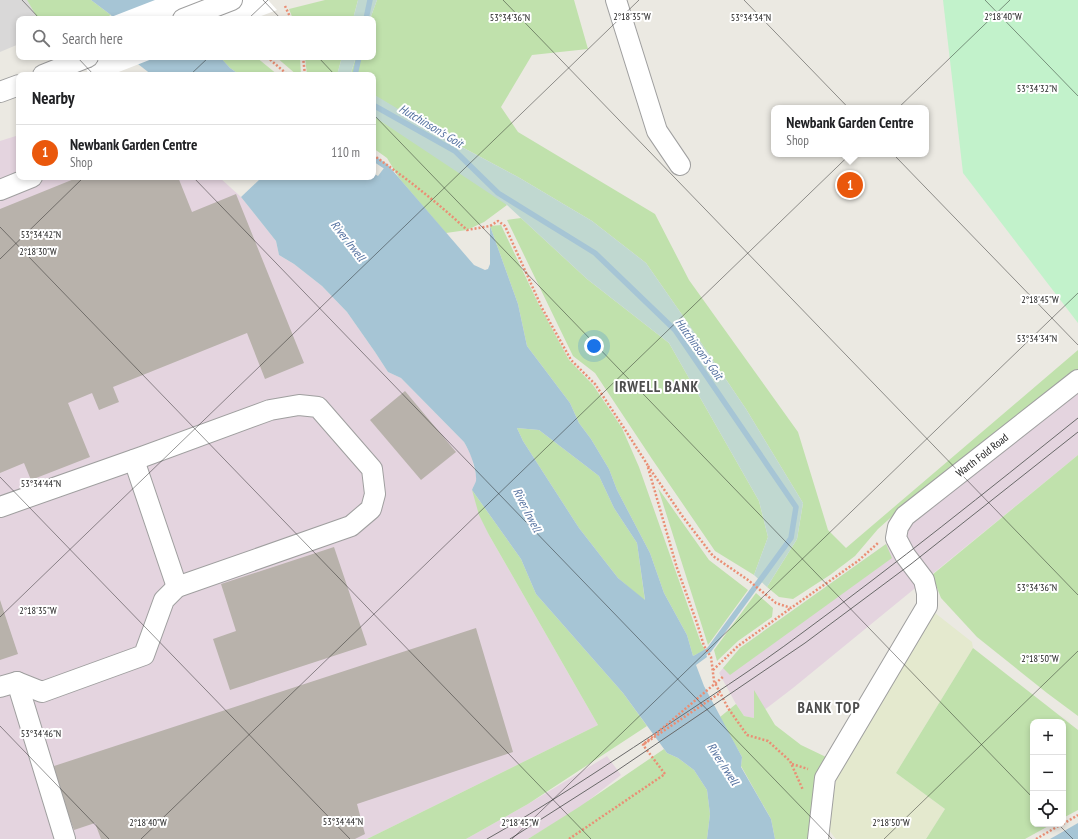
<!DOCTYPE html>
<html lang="en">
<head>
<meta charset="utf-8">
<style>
  body { margin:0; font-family:"PT Sans Narrow",sans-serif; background:#f2f2f2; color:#202124 }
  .controls { position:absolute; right:12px; bottom:12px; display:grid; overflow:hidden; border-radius:8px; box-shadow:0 2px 6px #0003 }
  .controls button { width:36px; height:36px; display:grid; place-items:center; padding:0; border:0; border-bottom:1px solid #e0e0e0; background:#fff; color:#202124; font:20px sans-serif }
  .you { position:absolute; left:594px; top:346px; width:14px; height:14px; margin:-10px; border:3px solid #fff; border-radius:50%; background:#1a73e8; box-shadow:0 0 0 6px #1a73e833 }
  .badge { display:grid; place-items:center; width:26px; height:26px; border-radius:50%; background:#ea580c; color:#fff; font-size:13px; font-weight:700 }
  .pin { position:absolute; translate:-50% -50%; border:2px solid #fff; box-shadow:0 1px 4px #0006 }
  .popup { position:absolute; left:771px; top:105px; width:158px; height:52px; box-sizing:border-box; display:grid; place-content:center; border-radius:8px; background:#fff; filter:drop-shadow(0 1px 3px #0005); font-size:13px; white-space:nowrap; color:#757577 }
  .popup b { font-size:15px; color:#202124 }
  .popup::after { content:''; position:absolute; left:50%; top:100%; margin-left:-8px; border:8px solid transparent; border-top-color:#fff }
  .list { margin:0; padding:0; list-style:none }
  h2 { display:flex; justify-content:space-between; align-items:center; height:52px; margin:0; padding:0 16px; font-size:17px }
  h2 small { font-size:13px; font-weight:400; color:#757577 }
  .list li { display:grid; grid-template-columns:26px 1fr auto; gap:12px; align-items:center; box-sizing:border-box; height:56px; padding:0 16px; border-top:1px solid #e0e0e0 }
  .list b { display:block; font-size:15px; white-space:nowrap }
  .list p { margin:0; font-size:13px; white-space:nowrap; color:#757577 }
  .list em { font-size:13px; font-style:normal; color:#757577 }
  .icon { flex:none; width:22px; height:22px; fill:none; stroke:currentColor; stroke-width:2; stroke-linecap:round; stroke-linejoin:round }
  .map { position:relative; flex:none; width:1078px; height:839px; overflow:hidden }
  .search { position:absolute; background:#fff; box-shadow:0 2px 6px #0003; left:16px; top:16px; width:360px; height:44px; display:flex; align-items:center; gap:10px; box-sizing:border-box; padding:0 14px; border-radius:8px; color:#757577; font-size:15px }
  .panel { position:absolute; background:#fff; box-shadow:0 2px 6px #0003; left:16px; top:72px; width:360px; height:108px; border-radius:8px }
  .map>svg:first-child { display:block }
  .residential { fill:#d9d8d8 }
  .industrial { fill:#e4d4df }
  .farmland { fill:#e4e9ce }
  .grass { fill:#c0e1ac }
  .wetland { fill:#c0d8d0 }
  .park { fill:#c2f2cb }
  .water { fill:#a6c5d5; fill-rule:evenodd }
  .pier { fill:#fff }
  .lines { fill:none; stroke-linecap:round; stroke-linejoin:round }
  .stream { stroke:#a6c5d5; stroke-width:5.5 }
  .building { fill:#b8b2ab }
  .minor-casing { stroke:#9f9f9f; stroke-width:22 }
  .path { stroke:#ea8e74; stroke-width:2.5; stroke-dasharray:2 2; stroke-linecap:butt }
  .minor { stroke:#fff; stroke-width:20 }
  .tram { stroke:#696969; stroke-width:1 }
  .path-bridge { stroke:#ea8e74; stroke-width:2.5; stroke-dasharray:2 2; stroke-linecap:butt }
  .ticks { fill:none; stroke:#1b1b1b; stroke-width:1; stroke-opacity:0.45 }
  .labels { text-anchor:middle; stroke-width:4; stroke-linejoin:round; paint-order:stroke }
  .street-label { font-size:11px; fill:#1b1b1b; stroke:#fff }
  .water-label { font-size:12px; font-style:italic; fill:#53709f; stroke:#fff }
  .district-label { font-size:15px; font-weight:bold; letter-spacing:1px; fill:#4e4e4e; stroke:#fff }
  .ticks-label { font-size:10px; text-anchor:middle; fill:#1b1b1b; stroke:#fff; stroke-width:4; stroke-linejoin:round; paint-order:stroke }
</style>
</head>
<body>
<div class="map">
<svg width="1078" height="839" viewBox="0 0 1078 839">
  <rect width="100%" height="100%" fill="#ebe9e2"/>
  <polygon class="residential" points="0,0 27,0 38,19 19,19 19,44 0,52"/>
  <g class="industrial">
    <polygon points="19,135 19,177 219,177 241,197 276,241 279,255 294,264 322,286 347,312 375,352 388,372 401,378 464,442 471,455 476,475 476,482 472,490 489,535 598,725 367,839 0,839 0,141"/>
    <polygon points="1078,390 1078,455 793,688 754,718 744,716 736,704 719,673 740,648 886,544 901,532 904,528"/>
    <polygon points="607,756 621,775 579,808 528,839 466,839 528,804"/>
  </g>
  <polygon class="farmland" points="935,613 972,642 973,648 896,773 945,809 926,839 836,839 828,829 838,768 862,727"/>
  <g class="grass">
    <polygon points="27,0 91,0 111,15 102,19 38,19"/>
    <polygon points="325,0 358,0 353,19 293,19 289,9"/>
    <polygon points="377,0 574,0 588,49 532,55 501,107 518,132 655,214 689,280 798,432 828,530 846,548 1078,350 1078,370 897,512 878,529 855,556 830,575 793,599 779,597 767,587 797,539 803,503 746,409 685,319 646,263 592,221 518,177 460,146 373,95 373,75 351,75 351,73 356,57 373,57 373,19 370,19"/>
    <polygon points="220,57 256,57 278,75 240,75 230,68"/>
    <polygon points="276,57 300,57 301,75 297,75"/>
    <polygon points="305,57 342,57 337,75 307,75"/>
    <polygon points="373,114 453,154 507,205 484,222 467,230 446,233 399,178 387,158 373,148"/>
    <polygon points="521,218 587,279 669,343 759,501 768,537 754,575 715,551 652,459 595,373 573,356 507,220"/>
    <polygon points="501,225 538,303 569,360 593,385 622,428 639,467 701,643 705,650 693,656 687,635 664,593 650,553 617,490 609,469 591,439 579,423 570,403 527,346 518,304 490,226"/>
    <polygon points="517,428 539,430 599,476 614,508 637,543 645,601 618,578 579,528 523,441"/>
    <polygon points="1078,455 1078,716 1047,693 977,637 941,598 932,575"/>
    <polygon points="658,488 709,560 748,590 708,645"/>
    <polygon points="472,490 521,559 536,594 623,693 647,726 528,804 466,839 367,839 598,725 489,535 479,515"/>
    <polygon points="886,544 892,558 730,675 723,668 740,648"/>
    <polygon points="756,593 773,608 772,617 738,641 717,661 714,650"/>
    <polygon points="973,648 1078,730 1078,810 1063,818 1063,722 1033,722 1033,824 1052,824 1025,839 926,839 945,809 896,773"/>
    <polygon points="754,690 775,725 801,745 826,757 820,771 813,839 775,839 771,819 741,766 742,757 720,717 736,704 744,716 754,718"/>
    <polygon points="664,749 667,753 678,758 694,770 707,790 710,814 707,839 528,839 579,807"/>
  </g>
  <g class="wetland">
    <polygon points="358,0 377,0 370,19 353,19"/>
    <polygon points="342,57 356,57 351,73 351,75 337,75"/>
    <polygon points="373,94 460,146 518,177 592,221 646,263 685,319 746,409 803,503 797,539 767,587 754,575 768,537 759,501 669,343 587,279 507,205 373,116"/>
  </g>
  <polygon class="park" points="943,0 1078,0 1078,323 963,173"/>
  <g class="water">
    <polygon points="91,0 162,0 113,19 111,15"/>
    <polygon points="133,57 220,57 230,68 240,75 152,75 138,64"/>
    <path d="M387 164 474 265 485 270 488 269 490 264V226L518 304 527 346 570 403 579 423 591 439 609 469 617 490 650 553 664 593 687 635 693 656 705 650 707 657 696 665 704 686 742 757 741 767 771 819 775 839H707L710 814 707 790 694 770 678 758 667 753 623 693 536 594 521 559 472 490C473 487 475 484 476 481 477 469 470 452 464 442L401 378 388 372 375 352 347 312 322 286 294 264 279 255 276 241 241 197 260 179 259 177H373V173L378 176ZM517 428 539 430 599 476 614 508 637 543 645 600 618 578 579 528 523 441Z"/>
    <polygon points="1078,823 1078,839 1050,839"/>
  </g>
  <g class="pier">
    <polygon points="155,0 268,0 277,10 253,19 106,19"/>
    <polygon points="80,57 157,57 111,75 89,75"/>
  </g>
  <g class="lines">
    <g class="stream">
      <polyline points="366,19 370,0"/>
      <polyline points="355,75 359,57"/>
      <polyline points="373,105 455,151 498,193 595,253 675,330 796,507 791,538 709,650 699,656"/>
      <polyline points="373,158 385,166"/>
    </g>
  </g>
  <g class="building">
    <polygon points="79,177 178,177 192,212 236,194 304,363 265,379 247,333 113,387 119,402 99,410 92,393 68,403 90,457 31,480 24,463 0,473 0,209"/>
    <polygon points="405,391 456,452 421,480 370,420"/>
    <polygon points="334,547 367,645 230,690 213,639 236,631 221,584"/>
    <polygon points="0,600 18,654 0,660"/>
    <polygon points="476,628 513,752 357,804 365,834 355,839 101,839 95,823 74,830 51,767"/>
  </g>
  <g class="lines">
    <g class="minor-casing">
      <g id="minor">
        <polyline points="616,0 657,131 680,165"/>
        <polyline points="183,19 232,0"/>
        <polyline points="43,75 88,57"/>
        <polyline points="0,92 19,85"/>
        <polyline points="0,190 32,177"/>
        <polyline points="134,460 177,587"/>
        <polyline points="0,507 142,457 270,410 299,405 318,407 372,469 375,494 371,509 351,526 177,587 164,600 144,655 42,692 17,682 0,687"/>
        <polyline points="17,682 65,839"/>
        <polyline points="818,839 825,778 927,606 927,593 924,580 905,555 896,538 898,527 905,516 1078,380"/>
      </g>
    </g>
    <g class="path">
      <polyline points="285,6 291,19"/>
      <polyline points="267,57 288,75"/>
      <polyline points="303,57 305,75"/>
      <path d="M373 155C406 178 437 202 467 230L490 226 498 221 505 226 542 308 571 360 595 384 624 428 647 464 677 568 697 623 704 646 711 657 714 681 728 708 747 735 768 741 790 761 803 790"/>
      <polyline points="648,466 683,517 713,556 748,580 776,603 791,608 858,561 878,543"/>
      <polyline points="713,670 738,646 791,608"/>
      <polyline points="644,744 720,693"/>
      <polyline points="792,764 808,769"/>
      <polyline points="1063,824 1078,815"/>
      <polyline points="569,839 665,774 643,745 645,743"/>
      <polyline points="1036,839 1062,824"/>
    </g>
    <use href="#minor" class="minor"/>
    <g class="tram">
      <path d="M487 839C544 807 599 770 654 734 703 701 754 669 802 633 896 564 987 491 1078 418"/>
      <polyline points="510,839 615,772 805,643 911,564 1078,432"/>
    </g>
    <polyline class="path-bridge" points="645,743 724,676"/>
  </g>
  <path class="ticks" d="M22 0 40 19M263 0 281 19M503 0 1078 595M744 0 1078 345M985 0 1078 96M248 19 268 0M77 57 94 75M318 57 335 75M190 75 209 57M373 114 1033 798M193 177 832 839M0 227 591 839M0 259 84 177M0 477 350 839M0 617 639 0M0 726 109 839M1058 824 1073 839M141 839 1010 0M512 839 1078 293M884 839 1078 651"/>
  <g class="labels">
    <g class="street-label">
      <text transform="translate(982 455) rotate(-38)" y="4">Warth Fold Road</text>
    </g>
    <g class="water-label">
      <text transform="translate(431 126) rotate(31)" y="4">Hutchinson's Goit</text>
      <text transform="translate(348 241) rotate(52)" y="4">River Irwell</text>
      <text transform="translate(699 349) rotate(54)" y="4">Hutchinson's Goit</text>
      <text transform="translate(527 510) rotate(63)" y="4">River Irwell</text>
      <text transform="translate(723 764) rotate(57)" y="4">River Irwell</text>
    </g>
    <g class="district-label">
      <text x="657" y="392">IRWELL BANK</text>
      <text x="829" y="713">BANK TOP</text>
    </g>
  </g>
  <g class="ticks-label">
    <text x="632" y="20">2°18'35"W</text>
    <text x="1003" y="20">2°18'40"W</text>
    <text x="510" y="21">53°34'36"N</text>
    <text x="751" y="21">53°34'34"N</text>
    <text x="1037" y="92">53°34'32"N</text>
    <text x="41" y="238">53°34'42"N</text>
    <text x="38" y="255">2°18'30"W</text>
    <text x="1040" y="303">2°18'45"W</text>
    <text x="1037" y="342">53°34'34"N</text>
    <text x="41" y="487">53°34'44"N</text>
    <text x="1037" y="591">53°34'36"N</text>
    <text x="38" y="614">2°18'35"W</text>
    <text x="1040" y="662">2°18'50"W</text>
    <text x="41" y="737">53°34'46"N</text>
    <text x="343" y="825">53°34'44"N</text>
    <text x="148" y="826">2°18'40"W</text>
    <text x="520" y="826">2°18'45"W</text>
    <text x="891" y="826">2°18'50"W</text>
  </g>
</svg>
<div class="controls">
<button>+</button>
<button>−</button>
<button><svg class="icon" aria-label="locate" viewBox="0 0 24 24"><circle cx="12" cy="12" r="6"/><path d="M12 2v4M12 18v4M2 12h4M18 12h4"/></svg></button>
</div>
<div class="you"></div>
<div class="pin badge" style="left:850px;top:185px">1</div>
<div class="popup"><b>Newbank Garden Centre</b>Shop</div>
<div class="search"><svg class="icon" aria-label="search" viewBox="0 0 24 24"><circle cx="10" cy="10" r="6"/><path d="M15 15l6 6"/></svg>Search here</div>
<section class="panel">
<h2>Nearby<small></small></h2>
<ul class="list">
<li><span class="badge">1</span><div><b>Newbank Garden Centre</b><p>Shop</p></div><em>110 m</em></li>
</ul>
</section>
</div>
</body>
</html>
